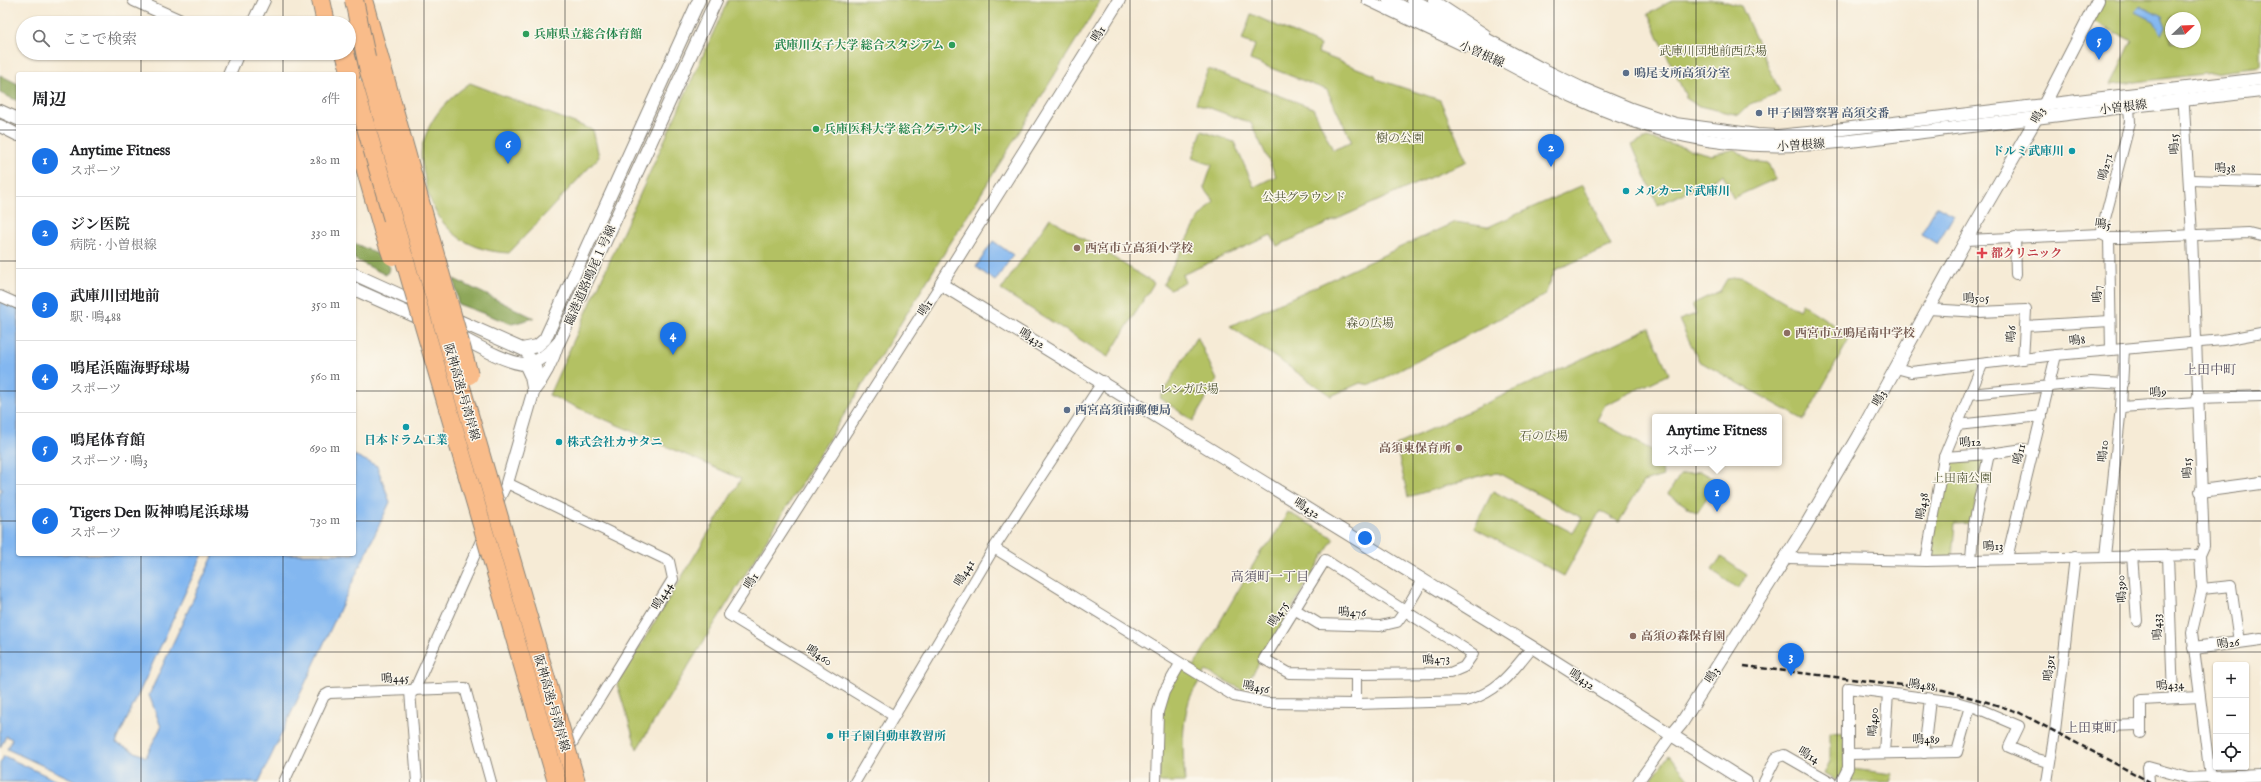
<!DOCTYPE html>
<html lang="ja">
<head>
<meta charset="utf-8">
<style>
  body { margin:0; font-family:"IM FELL English","Noto Serif JP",serif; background:#f6f6f6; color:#202124 }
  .controls { position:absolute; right:12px; bottom:12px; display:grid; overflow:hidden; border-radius:4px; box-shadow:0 1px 3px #0004 }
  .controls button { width:36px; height:36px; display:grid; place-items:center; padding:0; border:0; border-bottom:1px solid #e0e0e0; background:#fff; color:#202124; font:20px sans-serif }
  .compass { position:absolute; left:2165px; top:12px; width:36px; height:36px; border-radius:50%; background:#fff; box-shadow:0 1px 3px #0004; rotate:67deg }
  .you { position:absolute; left:1365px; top:538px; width:14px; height:14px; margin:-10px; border:3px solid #fff; border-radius:50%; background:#1a73e8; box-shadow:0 0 0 6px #1a73e833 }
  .badge { display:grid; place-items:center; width:26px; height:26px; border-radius:50%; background:#1a73e8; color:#fff; font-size:13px; font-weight:700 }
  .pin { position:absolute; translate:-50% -33px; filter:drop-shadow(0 1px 2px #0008) }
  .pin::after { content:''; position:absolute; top:21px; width:14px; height:12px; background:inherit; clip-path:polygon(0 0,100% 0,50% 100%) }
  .popup { position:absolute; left:1652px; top:414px; width:130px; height:52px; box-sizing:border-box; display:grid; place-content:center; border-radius:4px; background:#fff; filter:drop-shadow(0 1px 3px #0005); font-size:13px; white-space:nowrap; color:#757577 }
  .popup b { font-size:15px; color:#202124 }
  .popup::after { content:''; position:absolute; left:50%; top:100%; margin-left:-8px; border:8px solid transparent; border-top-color:#fff }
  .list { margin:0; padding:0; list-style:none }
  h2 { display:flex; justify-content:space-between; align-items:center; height:52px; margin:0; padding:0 16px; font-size:17px }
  h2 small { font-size:13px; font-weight:400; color:#757577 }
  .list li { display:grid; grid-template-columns:26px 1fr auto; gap:12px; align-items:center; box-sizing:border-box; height:72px; padding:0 16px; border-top:1px solid #e0e0e0 }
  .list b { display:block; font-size:15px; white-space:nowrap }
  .list p { margin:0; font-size:13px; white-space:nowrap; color:#757577 }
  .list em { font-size:13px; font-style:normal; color:#757577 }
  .icon { flex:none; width:22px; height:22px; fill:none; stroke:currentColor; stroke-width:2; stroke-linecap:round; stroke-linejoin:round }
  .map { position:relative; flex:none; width:2261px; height:782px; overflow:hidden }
  .search { position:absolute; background:#fff; box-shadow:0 1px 3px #0004; left:16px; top:16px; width:340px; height:44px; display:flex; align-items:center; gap:10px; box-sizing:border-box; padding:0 14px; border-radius:22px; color:#757577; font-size:15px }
  .panel { position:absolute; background:#fff; box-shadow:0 1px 3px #0004; left:16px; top:72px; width:340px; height:484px; border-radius:4px }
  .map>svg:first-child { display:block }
  .green { fill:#b3c164; stroke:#686e40; fill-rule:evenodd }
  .forest { fill:#8ea75a; stroke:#55623b }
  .water { fill:#83b7f0; stroke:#506a86 }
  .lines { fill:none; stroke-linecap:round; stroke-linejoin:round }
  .minor-casing { stroke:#898479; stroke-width:12 }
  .tertiary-casing { stroke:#898479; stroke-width:14 }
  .motorway-casing { stroke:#898479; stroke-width:20 }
  .minor { stroke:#fff; stroke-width:10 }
  .tertiary { stroke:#fff; stroke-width:12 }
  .motorway { stroke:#f9bc8a; stroke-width:18 }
  .rail { stroke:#1c1c1c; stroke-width:2.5; stroke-dasharray:6 3; stroke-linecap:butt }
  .motorway-bridge-casing { stroke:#898479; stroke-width:20; stroke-linecap:butt }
  .motorway-bridge { stroke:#f9bc8a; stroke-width:18 }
  .grid { fill:none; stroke:#1c1c1c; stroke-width:1; stroke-opacity:0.55 }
  .leisure-dot { fill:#2e9e5b; stroke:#fbf7ec; stroke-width:1.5 }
  .service-dot { fill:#5c6f8a; stroke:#fbf7ec; stroke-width:1.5 }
  .culture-dot { fill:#0f9aa8; stroke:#fbf7ec; stroke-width:1.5 }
  .education-dot { fill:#8d6e63; stroke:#fbf7ec; stroke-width:1.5 }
  .health-dot { fill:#e0444e; stroke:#fbf7ec; stroke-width:1.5 }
  .labels { text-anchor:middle; stroke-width:3; stroke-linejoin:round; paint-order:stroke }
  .leisure-label { font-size:12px; font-weight:bold; fill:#27864d; stroke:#fbf7ec; text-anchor:start }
  .street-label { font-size:12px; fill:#1c1c1c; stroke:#fbf7ec }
  .park-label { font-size:12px; fill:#515635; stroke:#fbf7ec }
  .service-label { font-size:12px; font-weight:bold; fill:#4e5e75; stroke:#fbf7ec; text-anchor:start }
  .culture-label { font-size:12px; font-weight:bold; fill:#0d838f; stroke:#fbf7ec; text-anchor:start }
  .education-label { font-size:12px; font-weight:bold; fill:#785e54; stroke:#fbf7ec; text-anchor:start }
  .health-label { font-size:12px; font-weight:bold; fill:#be3a42; stroke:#fbf7ec; text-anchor:start }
  .neighbourhood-label { font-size:13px; fill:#534c5e; stroke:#fbf7ec }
</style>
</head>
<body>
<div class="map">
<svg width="2261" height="782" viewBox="0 0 2261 782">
  <rect width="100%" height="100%" fill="#fbf7ec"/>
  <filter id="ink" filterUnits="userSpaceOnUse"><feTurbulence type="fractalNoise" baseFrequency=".025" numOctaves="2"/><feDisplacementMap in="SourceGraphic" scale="8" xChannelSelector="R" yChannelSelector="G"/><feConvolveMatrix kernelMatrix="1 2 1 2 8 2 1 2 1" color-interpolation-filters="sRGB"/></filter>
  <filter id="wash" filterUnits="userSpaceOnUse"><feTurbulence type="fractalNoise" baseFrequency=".012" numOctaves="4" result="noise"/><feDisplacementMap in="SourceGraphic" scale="16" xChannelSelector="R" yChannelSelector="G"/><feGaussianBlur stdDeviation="0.9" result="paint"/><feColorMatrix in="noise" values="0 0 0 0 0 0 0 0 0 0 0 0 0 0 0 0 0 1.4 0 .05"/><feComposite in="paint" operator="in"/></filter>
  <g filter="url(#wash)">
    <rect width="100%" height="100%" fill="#f6ebd6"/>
    <g class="green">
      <polygon points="728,0 1101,0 637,749 617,684 741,479 549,395"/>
      <polygon points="1673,0 1719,0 1741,6 1780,92 1750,104 1739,115 1699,106 1687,99 1648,14"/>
      <path d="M2101 0H2261V67L2111 85 2132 41 2091 20ZM2171 18H2195V42H2171Z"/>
      <polygon points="1251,14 1320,45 1318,53 1375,75 1377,79 1440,100 1467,161 1277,246 1271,235 1182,275 1185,282 1170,289 1163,284 1198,220 1214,201 1204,188 1212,165 1192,158 1202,131 1234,142 1254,187 1276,176 1251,123 1196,103 1208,69 1313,108 1333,150 1352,142 1327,90 1250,60 1255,45 1242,40"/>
      <path d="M470 83 593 130 599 157 509 253C461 251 430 222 424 174 422 166 420 155 422 147 429 118 446 100 470 83Z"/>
      <polygon points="1647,138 1712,155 1735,149 1751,161 1768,163 1775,179 1733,198 1723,175 1658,205 1632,145"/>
      <polygon points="1583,185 1611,246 1555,270 1545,295 1371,385 1360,383 1331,396 1230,326 1455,222 1488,227"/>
      <polygon points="1050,218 1154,283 1108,357 1001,290"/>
      <polygon points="1742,277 1799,310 1802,304 1851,336 1804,420 1699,361 1679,320 1696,314 1692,304 1720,291 1727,279"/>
      <polygon points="1649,328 1669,374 1605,405 1597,420 1655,452 1655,463 1664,463 1662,468 1663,476 1643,482 1619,522 1600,511 1564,576 1474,528 1493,491 1573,533 1582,518 1498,473 1487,474 1408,497 1396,445"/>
      <polygon points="1197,336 1217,380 1193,421 1160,398"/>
      <polygon points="1986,457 1972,523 1955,524 1952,557 1929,558 1946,459"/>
      <polygon points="1700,471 1719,481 1697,513 1668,494 1680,475"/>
      <path d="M1288 512 1334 538 1243 690 1206 671C1201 680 1192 691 1189 701 1181 727 1183 755 1185 782H1159L1161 710 1166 693 1185 662 1194 666 1263 548 1271 542Z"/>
      <polygon points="1721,557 1747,575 1738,589 1712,570"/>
      <polygon points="1830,732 1845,733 1845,768 1838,782 1824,774 1830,761"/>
      <polygon points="1669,755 1691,782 1649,782"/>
      <polygon points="1852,769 1893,774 1890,782 1846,782"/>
    </g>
    <g class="forest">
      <polygon points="0,75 18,84 18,101 0,93"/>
      <polygon points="354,243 384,257 390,268 386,275 354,259"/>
      <polygon points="454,279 534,318 512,324 458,304"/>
    </g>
    <g class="water">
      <polygon points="2140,5 2162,16 2166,27 2162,36 2154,21 2136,12"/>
      <polygon points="1937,206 1954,215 1937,244 1921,234"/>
      <polygon points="993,241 1013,255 995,281 976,267"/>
      <polygon points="0,298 18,306 18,554 203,554 116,743 146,757 161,727 149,695 214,554 354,554 354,455 377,466 390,502 259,782 78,782 7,749 12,739 6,736 0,748 0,493 2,489 0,488"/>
      <polygon points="4,756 60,782 0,782 0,764"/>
    </g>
  </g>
  <g filter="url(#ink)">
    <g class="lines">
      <g class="minor-casing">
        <g id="minor">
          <polyline points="1367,0 1466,47"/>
          <polyline points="1433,0 1485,34"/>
          <polyline points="2189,180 2261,182"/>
          <polyline points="2101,234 2130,122 2129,107"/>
          <polyline points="2015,237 2016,274"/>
          <polyline points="2109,238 2111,350"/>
          <polyline points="1966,240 2101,234 2109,238 2119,238 2249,233 2261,236"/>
          <polyline points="0,296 18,304"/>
          <polyline points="1928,309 1979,312 2026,310 2023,359"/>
          <polyline points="2025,326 2110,321"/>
          <polyline points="522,349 534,361 541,383"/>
          <polyline points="524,364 530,377 533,393"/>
          <polyline points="1896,368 1911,372 2056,355 2223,340 2261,333"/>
          <path d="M533 393C546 377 553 363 559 343"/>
          <polyline points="1970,394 2091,382 2123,384"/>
          <polyline points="2197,398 2261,396"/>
          <polyline points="2121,407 2198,402"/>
          <polyline points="1957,425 2042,416"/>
          <polyline points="1989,454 2024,449 2033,451"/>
          <polyline points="496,506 507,483 669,561 673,579 553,774"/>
          <path d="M994 548 1234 696 1268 703 1356 704 1467 701C1499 691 1512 672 1532 647"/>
          <polyline points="2132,555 2137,621"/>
          <polyline points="2168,555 2173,698"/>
          <polyline points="2105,556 2121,407 2124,349"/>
          <polyline points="1786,558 1926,561 2200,555"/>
          <polyline points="2007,558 2056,355"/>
          <polyline points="1971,559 1974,524 1989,454 1944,457 1982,365"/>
          <polyline points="1926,561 1944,457"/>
          <polyline points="2202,589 2231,586 2239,642"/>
          <polyline points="1296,610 1319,624 1380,626 1397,622 1405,611 1325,560 1264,659 1289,673 1356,674"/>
          <polyline points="410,691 417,782"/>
          <polyline points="414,691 484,534"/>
          <polyline points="1356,704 1356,674 1450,673 1464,667 1473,654 1405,611 1423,580"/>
          <polyline points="894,716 729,615 941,284"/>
          <polyline points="2105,726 2140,725"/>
          <polyline points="2141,733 2141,700 2200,697"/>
          <polyline points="1884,753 1888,693"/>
          <polyline points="1924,753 1930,699"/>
          <polyline points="1848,754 1957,752 1970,706"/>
          <polyline points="284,782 324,696 329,693 465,688 491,782"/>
          <polyline points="855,782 994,548 1103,381"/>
          <polyline points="1156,782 1158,712 1164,692 1180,664"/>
          <polyline points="1638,782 1671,736"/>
          <polyline points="1764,782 1776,758 1784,755 1831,782"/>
          <polyline points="1841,782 1848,768 1848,688 1956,702 1977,708 2019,726 2009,747 2037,759 2049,762"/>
          <polyline points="2047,782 2055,731 2075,557"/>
          <polyline points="2149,782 2148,767 2188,778 2210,777 2192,632 2202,589 2200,555 2204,546 2192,235 2183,92"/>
        </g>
      </g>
      <g class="tertiary-casing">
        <g id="tertiary">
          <polyline points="134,0 185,23"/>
          <polyline points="1119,0 941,284 1532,647 1746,782"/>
          <path d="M1389 0C1487 49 1579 112 1686 136 1778 157 1871 138 1962 127 2062 115 2161 102 2261 91"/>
          <polyline points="1413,0 1540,68 1581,88 1631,109 1675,124 1757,135 1777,136 1818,132 2261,79"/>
          <polyline points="253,23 264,0"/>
          <polyline points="229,74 238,53"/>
          <polyline points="0,111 18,119"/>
          <polyline points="0,126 18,135"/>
          <polyline points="354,274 420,304"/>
          <polyline points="354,289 426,321"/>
          <polyline points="450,317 522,349 537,346 545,339 699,0"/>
          <path d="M454 334C473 343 502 361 523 364 536 365 552 351 559 342L716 0"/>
          <polyline points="507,483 533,393"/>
          <polyline points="2201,491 2261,483"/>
          <polyline points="2194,648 2261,639"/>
          <polyline points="1671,736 1681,724 1806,525 1865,424 1966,240 2044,105 2098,0"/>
          <polyline points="2210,777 2261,775"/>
        </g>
      </g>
      <g class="motorway-casing">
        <g id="motorway">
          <polyline points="321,0 326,23"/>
          <polyline points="363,0 381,64"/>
          <polyline points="345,53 351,74"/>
          <polyline points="354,129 383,230"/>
        </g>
      </g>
      <use href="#minor" class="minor"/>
      <use href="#tertiary" class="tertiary"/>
      <use href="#motorway" class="motorway"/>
      <polyline class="rail" points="1744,666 1943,690 1987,702 2018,712 2150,782"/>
      <g class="motorway-bridge-casing">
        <g id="motorway-bridge">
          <polyline points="354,0 369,71 382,116 576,782"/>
          <polyline points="381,64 469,375"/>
          <polyline points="354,86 557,782"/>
          <polyline points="383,230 392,256"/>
        </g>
      </g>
      <use href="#motorway-bridge" class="motorway-bridge"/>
    </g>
  </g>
  <path class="grid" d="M141 0V23M283 0V23M424 0V782M565 0V782M707 0V782M848 0V782M989 0V782M1130 0V782M1272 0V782M1413 0V782M1554 0V782M1696 0V782M1837 0V782M1978 0V782M2120 0V782M141 53V74M283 53V74M0 130H18M354 130H2261M0 261H18M354 261H2261M0 391H18M354 391H2261M0 521H18M354 521H2261M141 554V782M283 554V782M0 652H2261"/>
  <g class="leisure-dot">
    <circle cx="526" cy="34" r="4"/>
    <circle cx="952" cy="45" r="4"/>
    <circle cx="816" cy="129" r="4"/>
  </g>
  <g class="service-dot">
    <circle cx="1626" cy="73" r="4"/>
    <circle cx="1759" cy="113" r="4"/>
    <circle cx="1067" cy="410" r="4"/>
  </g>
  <g class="culture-dot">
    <circle cx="2072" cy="151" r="4"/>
    <circle cx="1626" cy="191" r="4"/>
    <circle cx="406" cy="427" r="4"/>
    <circle cx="559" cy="442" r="4"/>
    <circle cx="830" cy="736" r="4"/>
  </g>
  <g class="education-dot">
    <circle cx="1077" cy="248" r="4"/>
    <circle cx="1787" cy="333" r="4"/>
    <circle cx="1459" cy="448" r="4"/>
    <circle cx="1633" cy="636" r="4"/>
  </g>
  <path class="health-dot" d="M1980 247h4v4h4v4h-4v4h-4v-4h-4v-4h4z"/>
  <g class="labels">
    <g class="leisure-label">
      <text x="534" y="38">兵庫県立総合体育館</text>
      <text x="944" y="49" text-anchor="end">武庫川女子大学 総合スタジアム</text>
      <text x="824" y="133">兵庫医科大学 総合グラウンド</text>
    </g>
    <g class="street-label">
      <text transform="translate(1098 34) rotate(-58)" y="4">鳴1</text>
      <text transform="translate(1482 54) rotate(24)" y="4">小曽根線</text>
      <text transform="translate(2123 107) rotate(-7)" y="4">小曽根線</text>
      <text transform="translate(2038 115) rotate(-60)" y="4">鳴3</text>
      <text transform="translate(2174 144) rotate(-93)" y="4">鳴15</text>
      <text transform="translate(1801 145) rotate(-4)" y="4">小曽根線</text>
      <text transform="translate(2105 167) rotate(-76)" y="4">鳴271</text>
      <text transform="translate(2225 168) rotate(2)" y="4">鳴38</text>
      <text transform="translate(2103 224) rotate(8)" y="4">鳴5</text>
      <text transform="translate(590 275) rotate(-66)" y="4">臨港道路鳴尾１号線</text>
      <text transform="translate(2097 294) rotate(-91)" y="4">鳴7</text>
      <text transform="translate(1976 298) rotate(-1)" y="4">鳴505</text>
      <text transform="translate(925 308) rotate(-57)" y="4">鳴1</text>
      <text transform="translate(2011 334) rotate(-87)" y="4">鳴6</text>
      <text transform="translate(1032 338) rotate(31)" y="4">鳴432</text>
      <text transform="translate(2077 340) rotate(-5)" y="4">鳴8</text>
      <text transform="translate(462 392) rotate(74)" y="4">阪神高速5号湾岸線</text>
      <text transform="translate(2158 392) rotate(-3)" y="4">鳴9</text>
      <text transform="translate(1879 398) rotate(-61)" y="4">鳴3</text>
      <text transform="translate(1970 442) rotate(-3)" y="4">鳴12</text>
      <text transform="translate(2103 451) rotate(-84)" y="4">鳴10</text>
      <text transform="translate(2019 454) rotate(-76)" y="4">鳴11</text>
      <text transform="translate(2187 468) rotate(-93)" y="4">鳴15</text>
      <text transform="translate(1922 506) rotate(-81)" y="4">鳴438</text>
      <text transform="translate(1307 508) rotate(32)" y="4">鳴432</text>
      <text transform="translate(1993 546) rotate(-2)" y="4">鳴13</text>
      <text transform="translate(964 573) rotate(-59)" y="4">鳴441</text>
      <text transform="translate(751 581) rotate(-57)" y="4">鳴1</text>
      <text transform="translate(2121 589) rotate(-94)" y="4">鳴390</text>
      <text transform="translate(662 596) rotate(-60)" y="4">鳴444</text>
      <text transform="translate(1352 612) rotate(2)" y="4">鳴476</text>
      <text transform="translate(1278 614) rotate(-58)" y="4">鳴475</text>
      <text transform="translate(2157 627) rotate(-92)" y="4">鳴433</text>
      <text transform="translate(2228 643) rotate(-7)" y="4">鳴26</text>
      <text transform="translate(819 655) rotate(32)" y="4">鳴460</text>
      <text transform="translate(1436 659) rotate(-5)" y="4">鳴473</text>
      <text transform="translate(2049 668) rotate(-84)" y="4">鳴391</text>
      <text transform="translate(1712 675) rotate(-57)" y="4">鳴3</text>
      <text transform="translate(395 678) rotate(-2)" y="4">鳴445</text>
      <text transform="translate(1582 679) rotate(33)" y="4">鳴432</text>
      <text transform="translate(1922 685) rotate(8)" y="4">鳴488</text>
      <text transform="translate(2170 685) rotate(-3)" y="4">鳴434</text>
      <text transform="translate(1256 687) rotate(11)" y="4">鳴456</text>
      <text transform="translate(552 703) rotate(74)" y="4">阪神高速5号湾岸線</text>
      <text transform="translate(1873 722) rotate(-86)" y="4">鳴490</text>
      <text transform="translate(1926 739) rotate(-1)" y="4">鳴489</text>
      <text transform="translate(1809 755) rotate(30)" y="4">鳴14</text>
    </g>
    <g class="park-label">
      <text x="1713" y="55">武庫川団地前西広場</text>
      <text x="1400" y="142">樹の公園</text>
      <text x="1304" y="201">公共グラウンド</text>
      <text x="1370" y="327">森の広場</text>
      <text x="1189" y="393">レンガ広場</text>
      <text x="1544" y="440">石の広場</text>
      <text x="1962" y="482">上田南公園</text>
    </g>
    <g class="service-label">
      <text x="1634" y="77">鳴尾支所高須分室</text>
      <text x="1767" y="117">甲子園警察署 高須交番</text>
      <text x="1075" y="414">西宮高須南郵便局</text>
    </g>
    <g class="culture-label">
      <text x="2064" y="155" text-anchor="end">ドルミ武庫川</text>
      <text x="1634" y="195">メルカード武庫川</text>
      <text x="406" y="444" text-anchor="middle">日本ドラム工業</text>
      <text x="567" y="446">株式会社カサタニ</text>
      <text x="838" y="740">甲子園自動車教習所</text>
    </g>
    <g class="education-label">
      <text x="1085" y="252">西宮市立高須小学校</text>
      <text x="1795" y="337">西宮市立鳴尾南中学校</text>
      <text x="1451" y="452" text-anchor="end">高須東保育所</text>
      <text x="1641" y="640">高須の森保育園</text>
    </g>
    <g class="health-label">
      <text x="1991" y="257">都クリニック</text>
    </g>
    <g class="neighbourhood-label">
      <text x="2210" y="374">上田中町</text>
      <text x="1270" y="581">高須町一丁目</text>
      <text x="2091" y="732">上田東町</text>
    </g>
  </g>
</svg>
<div class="controls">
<button>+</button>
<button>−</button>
<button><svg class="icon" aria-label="locate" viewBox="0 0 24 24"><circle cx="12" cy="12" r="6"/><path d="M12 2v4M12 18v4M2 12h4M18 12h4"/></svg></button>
</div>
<svg class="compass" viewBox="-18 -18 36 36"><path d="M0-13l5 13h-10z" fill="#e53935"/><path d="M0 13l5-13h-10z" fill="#757577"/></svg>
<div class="you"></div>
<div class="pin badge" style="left:1717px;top:512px">1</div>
<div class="popup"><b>Anytime Fitness</b>スポーツ</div>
<div class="pin badge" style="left:1551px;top:167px">2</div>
<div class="pin badge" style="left:1791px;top:676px">3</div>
<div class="pin badge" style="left:673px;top:355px">4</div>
<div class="pin badge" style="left:2099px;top:60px">5</div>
<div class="pin badge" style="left:508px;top:164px">6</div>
<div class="search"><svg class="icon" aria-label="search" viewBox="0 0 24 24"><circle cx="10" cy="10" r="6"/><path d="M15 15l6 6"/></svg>ここで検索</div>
<section class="panel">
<h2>周辺<small>6件</small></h2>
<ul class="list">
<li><span class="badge">1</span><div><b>Anytime Fitness</b><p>スポーツ</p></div><em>280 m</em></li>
<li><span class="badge">2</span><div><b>ジン医院</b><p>病院 · 小曽根線</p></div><em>330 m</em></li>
<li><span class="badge">3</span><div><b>武庫川団地前</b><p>駅 · 鳴488</p></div><em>350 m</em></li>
<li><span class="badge">4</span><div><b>鳴尾浜臨海野球場</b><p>スポーツ</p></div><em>560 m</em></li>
<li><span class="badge">5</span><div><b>鳴尾体育館</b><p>スポーツ · 鳴3</p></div><em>690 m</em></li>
<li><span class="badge">6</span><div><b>Tigers Den 阪神鳴尾浜球場</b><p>スポーツ</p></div><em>730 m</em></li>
</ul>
</section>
</div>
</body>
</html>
